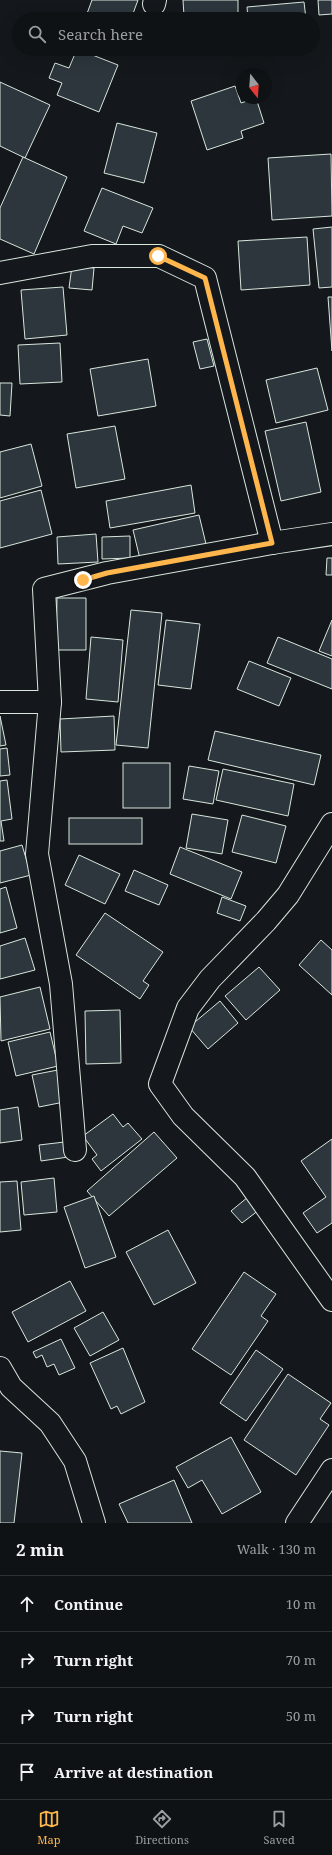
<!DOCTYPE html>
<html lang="en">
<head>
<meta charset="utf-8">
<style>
  body { margin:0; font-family:"Noto Serif",serif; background:#181b1e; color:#f1f3f6 }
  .compass { position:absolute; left:236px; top:68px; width:36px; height:36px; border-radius:50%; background:#0f1215; box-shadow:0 4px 16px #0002; rotate:163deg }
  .stop { position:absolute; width:12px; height:12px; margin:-9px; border:3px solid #ffb74d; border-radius:50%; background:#fff }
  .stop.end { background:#ffb74d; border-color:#fff; box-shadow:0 1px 4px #0008 }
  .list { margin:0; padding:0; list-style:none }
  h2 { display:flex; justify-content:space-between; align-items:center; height:52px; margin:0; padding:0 16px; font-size:17px }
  h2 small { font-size:13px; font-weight:400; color:#9b9ea0 }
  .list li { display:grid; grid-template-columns:26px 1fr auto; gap:12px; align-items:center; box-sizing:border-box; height:56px; padding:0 16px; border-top:1px solid #2f3234 }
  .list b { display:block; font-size:15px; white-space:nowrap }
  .list em { font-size:13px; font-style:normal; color:#9b9ea0 }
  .icon { flex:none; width:22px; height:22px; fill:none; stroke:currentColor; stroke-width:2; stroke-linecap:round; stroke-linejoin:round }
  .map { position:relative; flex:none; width:332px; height:1523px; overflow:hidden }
  .search { position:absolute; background:#0f1215; box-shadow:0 4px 16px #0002; left:12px; right:12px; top:12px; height:44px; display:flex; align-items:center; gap:10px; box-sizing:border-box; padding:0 14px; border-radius:22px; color:#9b9ea0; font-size:15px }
  .sheet { height:276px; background:#0f1215 }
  nav { display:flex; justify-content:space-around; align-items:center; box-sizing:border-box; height:56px; border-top:1px solid #2f3234; background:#0f1215; font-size:11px; color:#9b9ea0 }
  nav a { display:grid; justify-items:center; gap:2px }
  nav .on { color:#ffb74d }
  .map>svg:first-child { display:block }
  .building { fill:#2c363c; stroke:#d8e6dc }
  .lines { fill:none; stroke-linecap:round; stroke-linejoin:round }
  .street-casing { stroke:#d8e6dc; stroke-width:24 }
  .street { stroke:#14181c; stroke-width:22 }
  .route { stroke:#ffb74d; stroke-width:5 }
</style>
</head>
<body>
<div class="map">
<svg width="332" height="1523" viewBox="0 0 332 1523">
  <rect width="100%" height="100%" fill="#14181c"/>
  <g class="building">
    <polygon points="92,0 138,0 131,19 85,19"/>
    <polygon points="183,0 238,0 238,14 184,16"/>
    <polygon points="318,0 332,0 332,14 319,15"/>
    <polygon points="304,2 306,19 248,19 247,7"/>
    <polygon points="77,49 118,65 99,112 57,95 62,83 49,78 55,63 69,68"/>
    <polygon points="0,82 50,105 25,158 0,146"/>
    <polygon points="235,86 241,103 256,98 264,123 241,131 243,138 207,150 191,101"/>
    <polygon points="117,123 157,133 144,183 104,173"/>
    <polygon points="331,154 332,216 272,220 268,158"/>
    <polygon points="23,157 67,177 34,254 0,239 0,208"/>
    <polygon points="102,188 153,208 142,233 123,226 116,244 84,231"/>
    <polygon points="332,227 332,287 319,288 313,229"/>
    <polygon points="307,237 310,285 241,290 238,241"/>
    <polygon points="72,266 94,268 92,290 69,288"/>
    <polygon points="63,287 67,335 25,339 21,290"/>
    <polygon points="328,297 332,297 332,351"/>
    <polygon points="207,339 214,366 200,369 193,342"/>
    <polygon points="60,343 62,382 20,384 18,345"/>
    <polygon points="148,359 156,406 98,416 90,369"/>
    <polygon points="317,368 328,410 276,423 266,380"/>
    <polygon points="0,383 12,383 10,416 0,415"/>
    <polygon points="306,422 321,492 281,501 265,431"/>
    <polygon points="115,426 125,479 76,488 67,434"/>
    <polygon points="31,444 42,486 0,498 0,452"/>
    <polygon points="191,485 195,513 110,528 106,501"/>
    <polygon points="41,490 52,534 0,548 0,501"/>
    <polygon points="199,515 206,544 140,559 133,530"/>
    <polygon points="96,534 98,562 58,564 57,537"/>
    <polygon points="130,536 130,558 102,559 102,537"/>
    <polygon points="327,558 332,558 332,575 326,575"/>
    <polygon points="57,598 86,598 86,650 56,650"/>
    <polygon points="131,610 162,613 148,748 116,745"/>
    <polygon points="166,620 200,624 191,689 158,685"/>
    <polygon points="332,620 332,656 319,651"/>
    <polygon points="91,637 123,640 118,702 86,699"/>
    <polygon points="278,637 332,659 332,689 267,663"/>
    <polygon points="249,661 291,678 279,706 237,689"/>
    <polygon points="0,716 6,745 0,746"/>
    <polygon points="114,716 115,750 61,752 60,719"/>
    <polygon points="215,731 321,755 314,785 208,760"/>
    <polygon points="7,748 10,775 0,776 0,749"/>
    <rect x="123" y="763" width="47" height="45"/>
    <polygon points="189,766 219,771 213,804 183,799"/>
    <polygon points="223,769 294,784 288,816 216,800"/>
    <polygon points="7,780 12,819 1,821 4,841 0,841 0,781"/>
    <polygon points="192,814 228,820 222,854 186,848"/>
    <polygon points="242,815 286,826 276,863 232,852"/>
    <rect x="69" y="818" width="73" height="26"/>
    <polygon points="22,845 31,875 0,883 0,851"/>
    <polygon points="180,847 242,872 231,899 170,874"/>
    <polygon points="79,855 120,874 105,904 65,885"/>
    <polygon points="134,870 168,885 159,905 125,891"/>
    <polygon points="6,887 17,928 0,933 0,889"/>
    <polygon points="222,897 246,906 240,921 217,913"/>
    <polygon points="105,913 163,952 143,981 149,985 140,999 76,955"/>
    <polygon points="25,938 35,970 0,979 0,946"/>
    <polygon points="321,940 332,950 332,995 299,965"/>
    <polygon points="259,967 280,990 246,1020 225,996"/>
    <polygon points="40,987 50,1029 1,1041 0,997"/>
    <polygon points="220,1001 238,1023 208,1049 189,1027"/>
    <polygon points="120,1010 121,1063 86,1064 85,1011"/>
    <polygon points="50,1032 58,1066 16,1076 8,1042"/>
    <polygon points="63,1069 69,1101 39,1107 32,1075"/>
    <polygon points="18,1107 22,1140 0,1143 0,1110"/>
    <polygon points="113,1114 123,1127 128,1123 142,1139 101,1171 92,1159 97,1155 83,1136"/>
    <polygon points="154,1132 177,1158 109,1216 87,1191"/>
    <polygon points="332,1139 332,1223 317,1233 303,1213 326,1197 301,1161"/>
    <polygon points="73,1141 75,1156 41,1161 39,1145"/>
    <polygon points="54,1178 57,1212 24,1215 21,1182"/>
    <polygon points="17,1181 21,1230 0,1232 0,1182"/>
    <polygon points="94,1196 116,1257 85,1268 64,1207"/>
    <polygon points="248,1197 259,1210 242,1223 231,1211"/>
    <polygon points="168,1230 196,1283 154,1305 126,1252"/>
    <polygon points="244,1272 276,1294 261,1316 268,1321 231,1375 192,1349"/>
    <polygon points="70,1281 86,1311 28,1342 12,1312"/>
    <polygon points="103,1312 119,1340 90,1356 74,1328"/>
    <polygon points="61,1339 75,1368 59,1375 54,1364 47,1367 42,1355 36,1358 33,1352"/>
    <polygon points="123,1348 145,1402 121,1414 117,1406 111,1409 90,1363"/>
    <polygon points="256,1350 283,1369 246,1421 220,1403"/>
    <polygon points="288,1374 331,1403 320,1419 329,1425 296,1475 244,1440"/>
    <polygon points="231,1437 261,1492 222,1514 202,1480 188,1488 176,1467"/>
    <polygon points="0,1451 22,1453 14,1523 0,1523"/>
    <polygon points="174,1480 192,1523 128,1523 119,1504"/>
  </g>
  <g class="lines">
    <g class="street-casing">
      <g id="street">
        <polyline points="154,4 155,0"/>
        <polyline points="0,273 92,256 159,256 205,278 272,543"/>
        <polyline points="0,702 50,702"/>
        <polyline points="332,824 288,895 266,921 210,979 188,1008 160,1084 183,1116 245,1177 332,1300"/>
        <polyline points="75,1150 61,984 37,854 50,702 44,589 107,573 272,543 332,534"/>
        <polyline points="0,1368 11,1387 50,1423 75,1461 94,1523"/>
        <polyline points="297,1523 332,1470"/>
      </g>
    </g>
    <use href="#street" class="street"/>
  </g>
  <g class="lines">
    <polyline class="route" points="83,580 107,573 272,543 205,278 158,256"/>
  </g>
</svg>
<svg class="compass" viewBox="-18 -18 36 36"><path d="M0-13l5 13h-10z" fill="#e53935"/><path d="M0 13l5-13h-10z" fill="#9b9ea0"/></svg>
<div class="stop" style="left:158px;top:256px"></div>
<div class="stop end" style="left:83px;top:580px"></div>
<div class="search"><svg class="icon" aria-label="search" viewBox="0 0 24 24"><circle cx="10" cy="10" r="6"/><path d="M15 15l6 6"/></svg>Search here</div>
</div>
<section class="sheet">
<h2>2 min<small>Walk · 130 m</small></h2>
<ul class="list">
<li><svg class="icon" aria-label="ahead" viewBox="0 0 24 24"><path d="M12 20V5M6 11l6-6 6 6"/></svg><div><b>Continue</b></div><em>10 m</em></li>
<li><svg class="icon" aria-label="right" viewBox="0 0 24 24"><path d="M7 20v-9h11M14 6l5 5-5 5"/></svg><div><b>Turn right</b></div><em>70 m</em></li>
<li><svg class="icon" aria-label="right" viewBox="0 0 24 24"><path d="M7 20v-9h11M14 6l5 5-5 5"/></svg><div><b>Turn right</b></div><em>50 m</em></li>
<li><svg class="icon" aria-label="arrive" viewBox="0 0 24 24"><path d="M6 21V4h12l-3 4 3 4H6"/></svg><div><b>Arrive at destination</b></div></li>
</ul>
</section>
<nav>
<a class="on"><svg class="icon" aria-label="map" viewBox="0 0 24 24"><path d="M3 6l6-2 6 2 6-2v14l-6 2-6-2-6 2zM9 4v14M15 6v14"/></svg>Map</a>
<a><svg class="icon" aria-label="directions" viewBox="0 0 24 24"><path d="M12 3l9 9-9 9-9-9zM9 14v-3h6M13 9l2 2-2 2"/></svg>Directions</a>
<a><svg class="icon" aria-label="saved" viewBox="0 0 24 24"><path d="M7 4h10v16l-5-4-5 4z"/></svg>Saved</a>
</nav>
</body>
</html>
